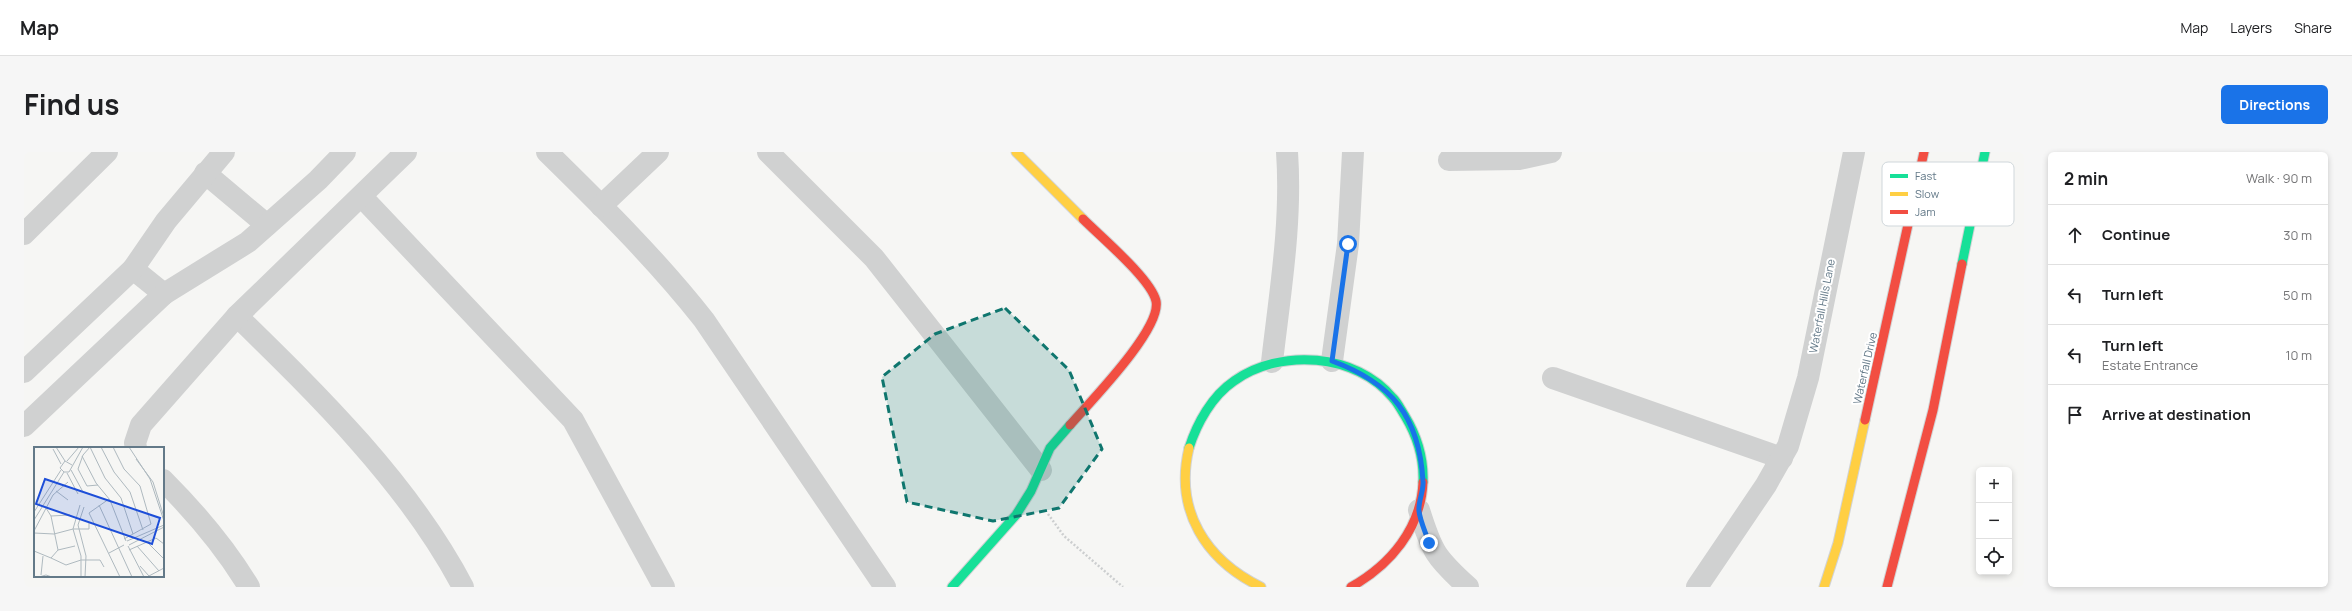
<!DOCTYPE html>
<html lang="en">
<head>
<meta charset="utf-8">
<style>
  body { margin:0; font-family:Manrope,sans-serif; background:#f6f6f6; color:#202124 }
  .controls { position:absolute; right:12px; bottom:12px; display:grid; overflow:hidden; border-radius:6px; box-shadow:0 2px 6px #0003 }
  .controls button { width:36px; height:36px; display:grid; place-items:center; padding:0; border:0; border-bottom:1px solid #e0e0e0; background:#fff; color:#202124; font:20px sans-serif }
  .stop { position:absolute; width:12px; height:12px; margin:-9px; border:3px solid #1a73e8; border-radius:50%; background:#fff }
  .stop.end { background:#1a73e8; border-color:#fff; box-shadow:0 1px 4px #0008 }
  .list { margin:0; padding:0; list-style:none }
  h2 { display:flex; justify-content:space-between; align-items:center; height:52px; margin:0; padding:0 16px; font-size:17px }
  h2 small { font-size:13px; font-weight:400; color:#757577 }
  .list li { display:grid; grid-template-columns:26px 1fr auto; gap:12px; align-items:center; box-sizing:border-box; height:60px; padding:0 16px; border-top:1px solid #e0e0e0 }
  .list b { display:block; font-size:15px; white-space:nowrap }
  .list p { margin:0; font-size:13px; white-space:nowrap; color:#757577 }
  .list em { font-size:13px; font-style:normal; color:#757577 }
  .icon { flex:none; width:22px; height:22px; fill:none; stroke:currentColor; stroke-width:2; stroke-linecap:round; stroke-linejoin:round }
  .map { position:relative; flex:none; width:2000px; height:435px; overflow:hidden; border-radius:6px }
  header { display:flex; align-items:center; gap:24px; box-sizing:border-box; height:56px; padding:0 20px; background:#fff; border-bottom:1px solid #e0e0e0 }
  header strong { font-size:19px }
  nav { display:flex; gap:22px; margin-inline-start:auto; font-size:14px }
  .intro { display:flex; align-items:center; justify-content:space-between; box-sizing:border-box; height:96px; padding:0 24px }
  h1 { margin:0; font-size:28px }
  .button { padding:10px 18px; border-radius:6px; background:#1a73e8; color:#fff; font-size:14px; font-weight:700 }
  main { display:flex; gap:24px; padding:0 24px }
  aside { flex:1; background:#fff; border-radius:6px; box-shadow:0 2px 6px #0003 }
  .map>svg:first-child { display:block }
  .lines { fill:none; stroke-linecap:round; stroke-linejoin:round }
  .fast-casing { stroke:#d1d3d4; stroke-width:11 }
  .slow-casing { stroke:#d1d3d4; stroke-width:11 }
  .jam-casing { stroke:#d1d3d4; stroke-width:11 }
  .path { stroke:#cccecf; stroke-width:2.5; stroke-dasharray:2 2; stroke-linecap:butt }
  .street { stroke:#d0d1d1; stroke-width:22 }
  .fast { stroke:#16e098; stroke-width:9 }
  .slow { stroke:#ffcf43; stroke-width:9 }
  .jam { stroke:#f24e42; stroke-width:9 }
  .route { stroke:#1a73e8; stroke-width:5 }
  .marked { fill:#0f766e; fill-opacity:0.2; stroke:#0f766e; stroke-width:3; stroke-dasharray:8 5; stroke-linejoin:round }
  .labels { text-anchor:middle; stroke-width:4; stroke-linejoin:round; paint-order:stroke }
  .street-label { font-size:11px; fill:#637988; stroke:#fff }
  .inset-road { fill:none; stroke:#aeb9bf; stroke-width:1 }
  .view { fill:#1d4ed8; fill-opacity:0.15; stroke:#1d4ed8; stroke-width:2 }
  .inset-edge { fill:none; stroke:#637988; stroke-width:2 }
  .key { fill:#fff; stroke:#d0d7db; stroke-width:1 }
  .key-label { font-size:11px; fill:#637988 }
</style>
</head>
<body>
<header>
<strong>Map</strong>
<nav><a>Map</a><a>Layers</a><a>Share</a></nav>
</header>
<div class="intro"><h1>Find us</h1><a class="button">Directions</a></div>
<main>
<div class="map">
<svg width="2000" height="435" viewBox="0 0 2000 435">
  <rect width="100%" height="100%" fill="#f6f6f4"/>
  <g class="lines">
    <g class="fast-casing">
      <g id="fast">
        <polyline points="1938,112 1961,0"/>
        <path d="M1165 296C1173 271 1188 244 1210 229 1256 196 1332 201 1369 246 1374 251 1377 258 1381 264 1393 284 1400 306 1399 330"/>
        <polyline points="928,435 992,363 1007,339 1026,296 1046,273"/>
      </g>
    </g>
    <g class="slow-casing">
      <g id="slow">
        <polyline points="992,0 1059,67"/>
        <path d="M1165 296C1150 359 1182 408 1237 435"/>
        <polyline points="1800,435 1814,391 1841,268"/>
      </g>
    </g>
    <g class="jam-casing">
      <g id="jam">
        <polyline points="1841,268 1900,0"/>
        <path d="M1046 273C1065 251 1138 177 1132 149 1127 127 1077 85 1059 67"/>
        <path d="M1327 435C1366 413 1397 377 1399 330"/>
        <polyline points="1863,435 1909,258 1938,112"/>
      </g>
    </g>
    <polyline class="path" points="1024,362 1040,384 1099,435"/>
    <g class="street">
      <path d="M523 0C578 54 632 107 680 168L861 435"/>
      <polyline points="744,0 850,106 1017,318"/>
      <polyline points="1425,8 1495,7 1527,0"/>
      <polyline points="181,21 243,73"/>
      <polyline points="338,45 549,268 640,435"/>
      <polyline points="577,54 634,0"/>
      <polyline points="0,82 83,0"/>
      <polyline points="109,117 140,142"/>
      <path d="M213 164C295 244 385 332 439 435"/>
      <polyline points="1308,209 1324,92 1329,0"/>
      <path d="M1248 210C1256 140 1268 70 1263 0"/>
      <polyline points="0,220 109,117 142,69 200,0"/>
      <polyline points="1529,226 1758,306"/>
      <polyline points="0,274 140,142 224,90 294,28 321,0"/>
      <polyline points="112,296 111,291 117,273 213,164 382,0"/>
      <path d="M139 328C172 361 201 395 225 435"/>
      <path d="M1395 358C1408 400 1412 406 1444 435"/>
      <polyline points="1673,435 1742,333 1764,294 1784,226 1830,0"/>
    </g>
    <use href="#fast" class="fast"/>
    <use href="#slow" class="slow"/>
    <use href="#jam" class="jam"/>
  </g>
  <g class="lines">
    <path class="route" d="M1324 92 1308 209C1368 231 1395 264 1399 329 1400 339 1394 349 1395 359 1396 369 1402 381 1405 391"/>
  </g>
  <path class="marked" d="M981 156 1045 218 1078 297 1035 356 969 369 883 350 858 225 911 182Z"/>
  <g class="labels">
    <g class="street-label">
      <text transform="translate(1798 154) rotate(-79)" y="4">Waterfall Hills Lane</text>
      <text transform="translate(1841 216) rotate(-77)" y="4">Waterfall Drive</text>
    </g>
  </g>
  <g transform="translate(10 295)">
    <rect width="130" height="130" fill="#f6f6f4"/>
    <path class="inset-road" d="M22 0 31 14M67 0 80 25 96 45 109 83M79 0 90 22 106 39 117 77 90 92M95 0 116 32 130 74M19 2 27 17M48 9 62 36 76 53 92 94M102 12 119 35 130 70M33 14 45 0M38 18 31 14 26 21 30 25H35L49 0M37 23 49 45M33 26 44 47M64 38 53 39 44 22 49 8 56 0 71 31 87 51 99 87M22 44 34 53M75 52 55 66 86 130M46 58 39 82 47 109V130M65 58 98 130M50 60 44 78 52 109 51 130M12 61 17 69 24 103M0 65 27 23M17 69 36 68M0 73 30 25M0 84 19 48 34 35M0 86 20 87 39 82H55V76M93 94 130 78M113 95 130 112M95 98 130 80M94 99 110 130M103 99 125 124M95 103 122 91 130 97M0 104 17 111 24 103 41 99M75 106 90 98M17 111 32 118 47 113H66L70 120M106 119 115 129M7 128 9 109M5 130 12 128 18 130M113 130 130 121"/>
    <path class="view" d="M11 32 126 71 118 97 2 57Z"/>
    <rect width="130" height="130" class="inset-edge"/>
  </g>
  <rect x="1858" y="10" width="132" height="64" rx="6" class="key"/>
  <rect x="1866" y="22" width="18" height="4" fill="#16e098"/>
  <rect x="1866" y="40" width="18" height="4" fill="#ffcf43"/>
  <rect x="1866" y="58" width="18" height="4" fill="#f24e42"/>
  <g class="key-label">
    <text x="1891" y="28">Fast</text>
    <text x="1891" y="46">Slow</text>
    <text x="1891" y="64">Jam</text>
  </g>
</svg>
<div class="controls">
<button>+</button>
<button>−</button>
<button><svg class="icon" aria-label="locate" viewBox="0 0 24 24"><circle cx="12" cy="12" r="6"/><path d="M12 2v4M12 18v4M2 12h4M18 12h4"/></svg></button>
</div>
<div class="stop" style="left:1324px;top:92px"></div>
<div class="stop end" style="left:1405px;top:391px"></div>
</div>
<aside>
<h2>2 min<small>Walk · 90 m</small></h2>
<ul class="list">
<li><svg class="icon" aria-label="ahead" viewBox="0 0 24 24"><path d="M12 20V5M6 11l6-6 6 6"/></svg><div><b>Continue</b></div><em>30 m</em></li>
<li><svg class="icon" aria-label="left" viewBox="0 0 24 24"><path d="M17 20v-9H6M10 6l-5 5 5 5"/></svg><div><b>Turn left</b></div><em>50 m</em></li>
<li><svg class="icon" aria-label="left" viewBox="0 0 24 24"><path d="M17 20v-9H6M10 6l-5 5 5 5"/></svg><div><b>Turn left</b><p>Estate Entrance</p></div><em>10 m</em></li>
<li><svg class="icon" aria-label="arrive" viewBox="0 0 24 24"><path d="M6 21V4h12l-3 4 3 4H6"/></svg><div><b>Arrive at destination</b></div></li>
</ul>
</aside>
</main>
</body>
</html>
